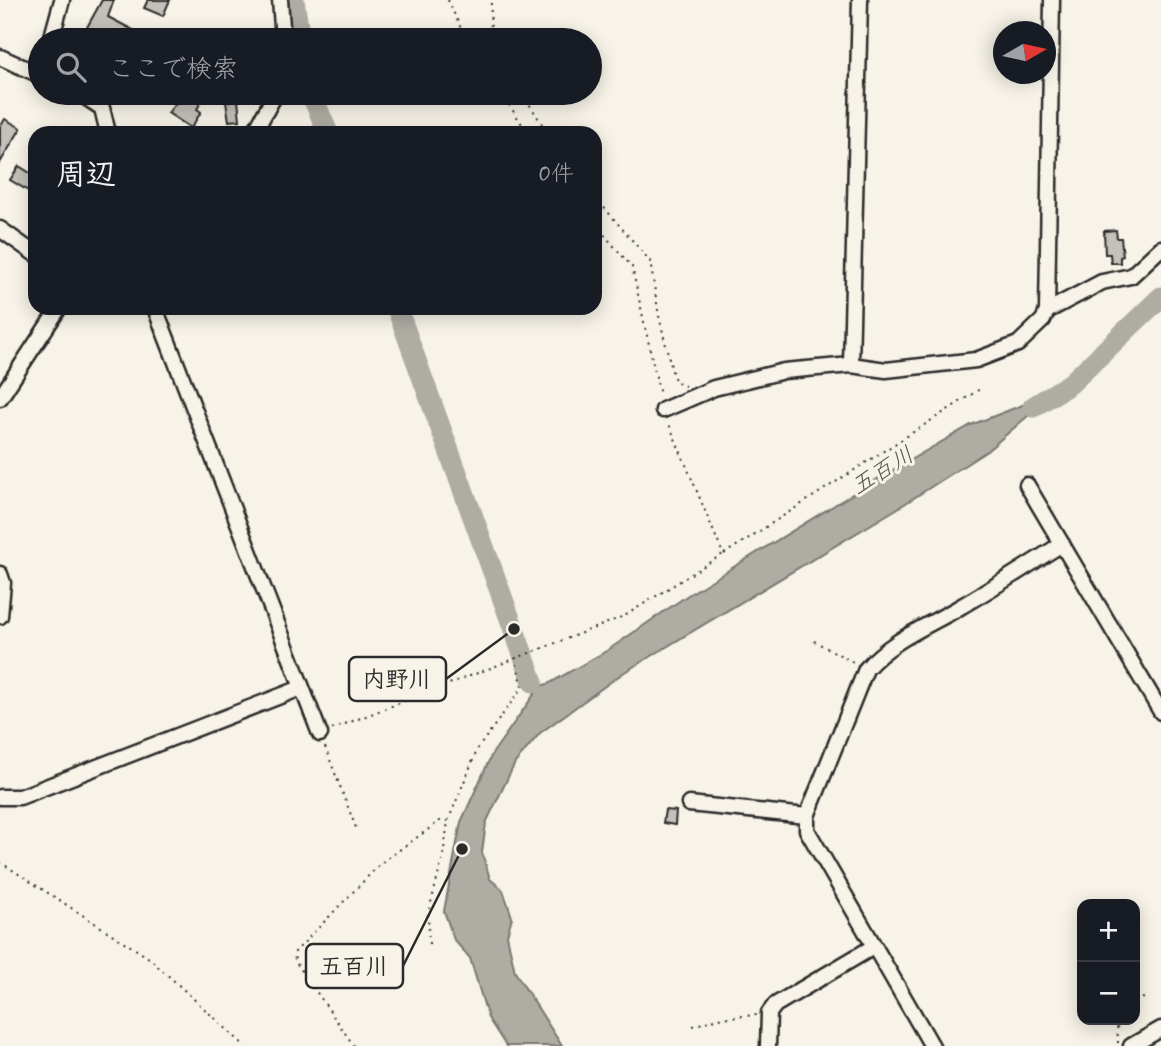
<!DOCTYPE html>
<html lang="ja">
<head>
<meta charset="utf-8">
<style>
  body { margin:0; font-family:Mynerve,"Klee One",sans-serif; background:#242831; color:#f1f3f6 }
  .controls { position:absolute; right:21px; bottom:21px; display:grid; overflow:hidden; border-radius:14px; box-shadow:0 4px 18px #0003 }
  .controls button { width:63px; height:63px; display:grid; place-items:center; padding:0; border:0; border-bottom:2px solid #363941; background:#171b24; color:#f1f3f6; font:35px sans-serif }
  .compass { position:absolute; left:993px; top:21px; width:63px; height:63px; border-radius:50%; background:#171b24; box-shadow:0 4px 18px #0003; rotate:81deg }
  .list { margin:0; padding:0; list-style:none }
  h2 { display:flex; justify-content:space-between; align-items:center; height:91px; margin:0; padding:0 28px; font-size:30px }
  h2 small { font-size:23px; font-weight:400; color:#9ea1a6 }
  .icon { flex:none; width:38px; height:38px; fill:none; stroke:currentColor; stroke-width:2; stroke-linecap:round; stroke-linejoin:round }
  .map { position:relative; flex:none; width:1161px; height:1046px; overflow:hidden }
  .search { position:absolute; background:#171b24; box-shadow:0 4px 18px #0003; left:28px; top:28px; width:574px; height:77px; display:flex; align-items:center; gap:18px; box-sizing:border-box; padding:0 24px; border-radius:38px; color:#9ea1a6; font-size:26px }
  .panel { position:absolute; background:#171b24; box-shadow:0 4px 18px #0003; left:28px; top:126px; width:574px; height:189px; border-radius:21px }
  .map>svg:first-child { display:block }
  .water { fill:#afaca4; stroke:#7a7874; stroke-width:2 }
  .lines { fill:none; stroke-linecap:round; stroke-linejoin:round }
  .river { stroke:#afaca4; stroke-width:21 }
  .building { fill:#c4c1b9; stroke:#2b2b2b; stroke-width:2 }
  .street-casing { stroke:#2b2b2b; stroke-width:19 }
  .path { stroke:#2b2b2b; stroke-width:2; stroke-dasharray:2 5; stroke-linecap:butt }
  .street { stroke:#f7f3e8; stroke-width:14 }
  .labels { text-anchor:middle; stroke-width:6; stroke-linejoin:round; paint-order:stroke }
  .water-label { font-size:23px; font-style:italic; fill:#53524f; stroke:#f7f3e8 }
  .leader { fill:none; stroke:#2b2b2b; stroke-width:2.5 }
  .callout-dot { fill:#2b2b2b; stroke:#f7f3e8; stroke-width:2.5 }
  .callout { fill:#f7f3e8; stroke:#2b2b2b; stroke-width:2.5 }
  .callout-label { font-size:23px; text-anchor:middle; font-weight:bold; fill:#2b2b2b }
</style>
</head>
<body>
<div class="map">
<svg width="1161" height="1046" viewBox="0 0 1161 1046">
  <rect width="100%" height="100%" fill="#f7f3e8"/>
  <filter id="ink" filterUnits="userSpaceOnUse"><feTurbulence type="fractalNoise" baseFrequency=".0143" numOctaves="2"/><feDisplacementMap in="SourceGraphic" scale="14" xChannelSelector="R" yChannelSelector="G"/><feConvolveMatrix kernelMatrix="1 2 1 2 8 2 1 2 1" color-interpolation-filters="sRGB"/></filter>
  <g filter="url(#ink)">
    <polygon class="water" points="1056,392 987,451 895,510 623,673 540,733 515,763 486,823 482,852 490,879 503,890 512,917 507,935 515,972 562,1046 506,1046 488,1018 470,958 454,940 444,911 461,822 492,754 535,693 522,657 526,656 539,686 548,684 608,650 688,595 872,482 971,425"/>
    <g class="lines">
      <g class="river">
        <polyline points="294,0 300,40"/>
        <polyline points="311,93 328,133"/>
        <polyline points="397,308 533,682"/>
        <polyline points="1033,407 1071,383 1161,297"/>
      </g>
    </g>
    <g class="building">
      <polygon points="102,0 114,0 108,17 137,32 133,40 80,40"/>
      <polygon points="148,0 170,0 163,16 144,8"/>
      <polygon points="166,93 183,93 200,104 197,109 201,112 191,128 168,113 178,100"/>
      <polygon points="238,100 240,120 229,121 226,102"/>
      <polygon points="5,119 21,128 0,163 0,127"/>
      <polygon points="19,166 35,176 35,195 10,180"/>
      <polygon points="1116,230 1117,238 1121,238 1123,256 1120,257 1120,263 1111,263 1110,254 1105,254 1104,231"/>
      <polygon points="665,810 676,811 675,825 663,823"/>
    </g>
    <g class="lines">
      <g class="street-casing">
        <g id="street">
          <polyline points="280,0 283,40"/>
          <polyline points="51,40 62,0"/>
          <polyline points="0,57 40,75"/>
          <polyline points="79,93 102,108 108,133"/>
          <polyline points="254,133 276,93"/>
          <polyline points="0,229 35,254"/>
          <polyline points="155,308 320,734"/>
          <polyline points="1047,311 1102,282 1131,276 1161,248"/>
          <polyline points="851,365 860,0"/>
          <polyline points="0,398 59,308"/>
          <polyline points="663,410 714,388 784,371 851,365 886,370 976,360 1018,344 1043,320 1047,311 1052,0"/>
          <polyline points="1027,485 1161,712"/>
          <polyline points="0,574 3,583 0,616"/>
          <polyline points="0,797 20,797 301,688"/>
          <polyline points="689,804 807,816"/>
          <polyline points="768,1046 769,1013 775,1005 873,947"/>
          <path d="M932 1046 807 830V816L866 669C891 640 928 626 960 607 995 587 1028 565 1062 544"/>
          <polyline points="1131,1046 1161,1029"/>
        </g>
      </g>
      <g class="path">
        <polyline points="448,0 466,40"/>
        <polyline points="490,40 491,0"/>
        <polyline points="501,93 528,133"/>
        <polyline points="522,93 548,133"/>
        <polyline points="595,197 650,261 659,316 673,375 676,382 685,386"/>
        <polyline points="595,224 632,267 660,395"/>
        <polyline points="724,554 980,389"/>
        <polyline points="814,641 853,662"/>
        <polyline points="332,729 605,624 626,615 723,554 669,424"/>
        <polyline points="325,747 356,828"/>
        <polyline points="0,862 149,958 245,1046"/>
        <polyline points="429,944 428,914 443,857 448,821 478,748 519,692 522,684 515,658"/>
        <polyline points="1135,999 1146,998"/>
        <polyline points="1117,1020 1118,1043"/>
        <polyline points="693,1026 718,1018 757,1015"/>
        <polyline points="354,1046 295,961 294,953 381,863 440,821 448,821"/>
      </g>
      <use href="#street" class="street"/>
    </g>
  </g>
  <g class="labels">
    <g class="water-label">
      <text transform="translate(882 470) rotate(-32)" y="8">五百川</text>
    </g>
  </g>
  <path class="leader" d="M514 629L446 679M462 849L403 966"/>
  <g class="callout-dot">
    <circle cx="514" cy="629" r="7"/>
    <circle cx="462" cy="849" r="7"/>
  </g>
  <g class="callout">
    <rect x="349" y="657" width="97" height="44" rx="7"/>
    <rect x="306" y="944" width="97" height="44" rx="7"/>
  </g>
  <g class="callout-label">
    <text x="397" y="687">内野川</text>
    <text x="354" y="974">五百川</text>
  </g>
</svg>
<div class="controls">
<button>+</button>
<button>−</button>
</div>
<svg class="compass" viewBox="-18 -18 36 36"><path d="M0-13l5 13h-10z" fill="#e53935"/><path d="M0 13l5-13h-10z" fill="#9ea1a6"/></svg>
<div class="search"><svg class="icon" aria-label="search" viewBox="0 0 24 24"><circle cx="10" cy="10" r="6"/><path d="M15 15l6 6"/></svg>ここで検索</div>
<section class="panel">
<h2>周辺<small>0件</small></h2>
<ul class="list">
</ul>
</section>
</div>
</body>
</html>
